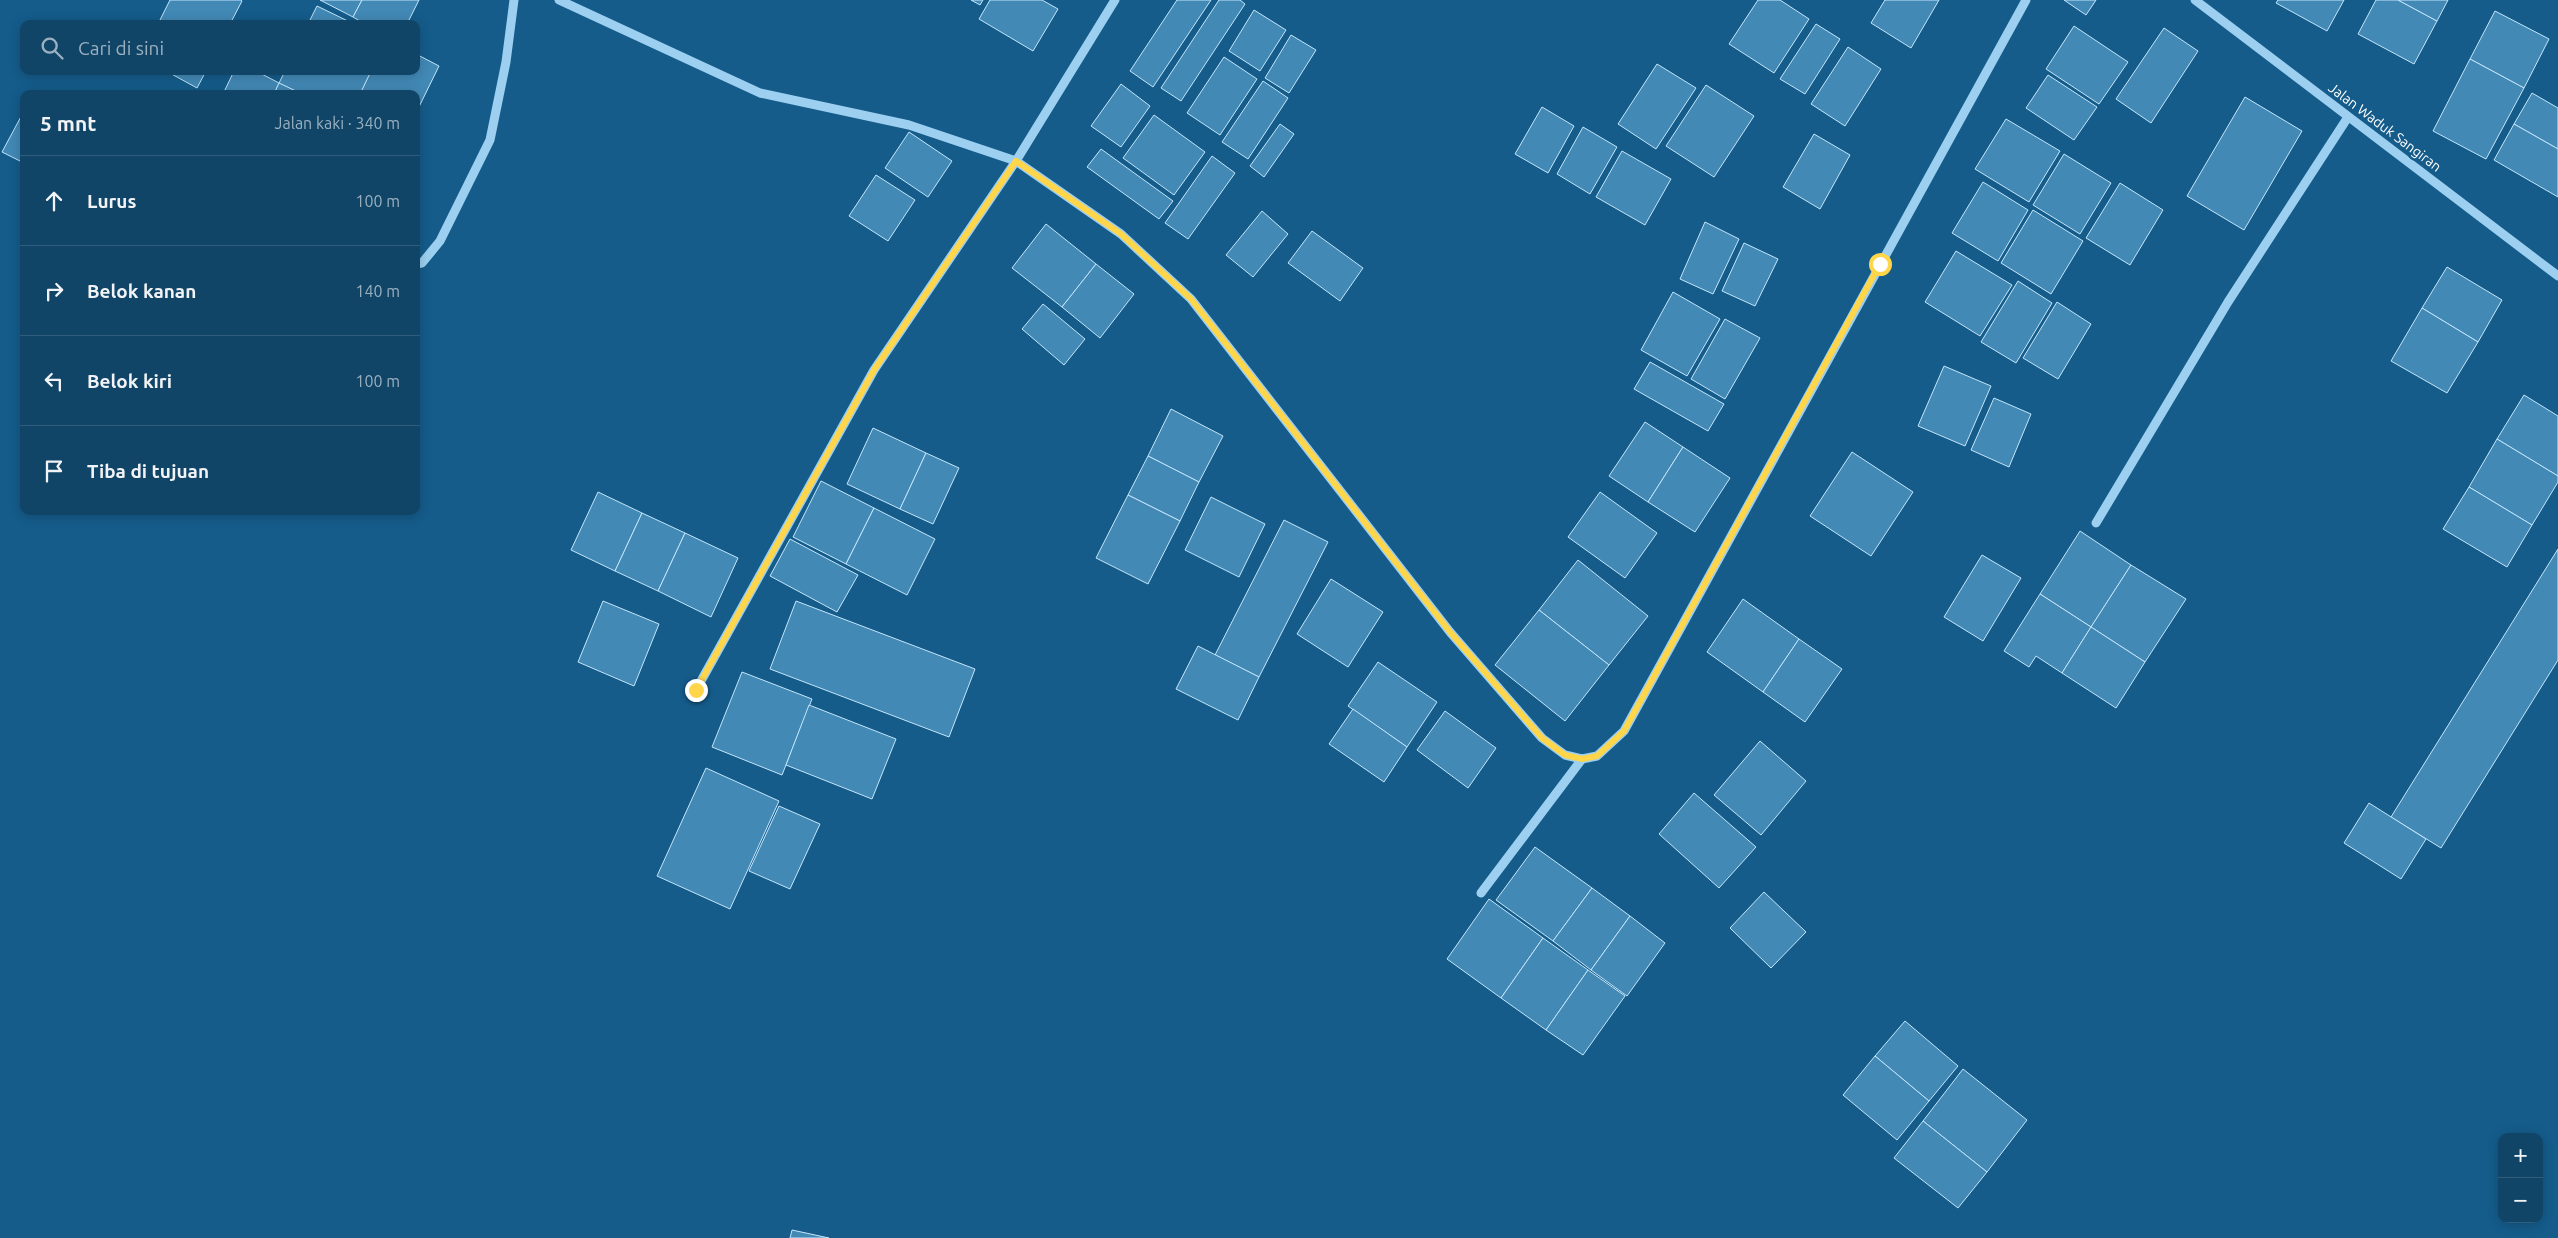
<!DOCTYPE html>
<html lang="id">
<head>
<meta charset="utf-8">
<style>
  body { margin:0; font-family:Ubuntu,sans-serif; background:#194c6e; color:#f1f3f6 }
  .controls { position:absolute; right:15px; bottom:15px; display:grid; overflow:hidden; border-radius:10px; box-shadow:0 2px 12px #0003 }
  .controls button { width:45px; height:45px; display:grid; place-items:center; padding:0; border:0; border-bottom:1px solid #305d7c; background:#104568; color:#f1f3f6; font:25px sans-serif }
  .stop { position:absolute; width:15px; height:15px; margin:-11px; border:4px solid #ffd54a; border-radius:50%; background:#fff }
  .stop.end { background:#ffd54a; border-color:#fff; box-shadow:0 1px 5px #0008 }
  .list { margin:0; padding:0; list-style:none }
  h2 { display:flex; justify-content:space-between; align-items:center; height:65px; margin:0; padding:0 20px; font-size:21px }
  h2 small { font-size:16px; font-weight:400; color:#9cb1c0 }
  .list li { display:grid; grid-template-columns:32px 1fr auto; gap:15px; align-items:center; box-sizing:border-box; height:90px; padding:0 20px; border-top:1px solid #305d7c }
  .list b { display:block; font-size:19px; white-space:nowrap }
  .list em { font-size:16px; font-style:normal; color:#9cb1c0 }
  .icon { flex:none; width:28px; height:28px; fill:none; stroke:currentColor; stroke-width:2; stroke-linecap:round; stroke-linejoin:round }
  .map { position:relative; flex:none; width:2558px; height:1238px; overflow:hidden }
  .search { position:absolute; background:#104568; box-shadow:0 2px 12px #0003; left:20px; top:20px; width:400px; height:55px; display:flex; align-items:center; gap:12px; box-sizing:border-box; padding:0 18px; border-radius:10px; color:#9cb1c0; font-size:19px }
  .panel { position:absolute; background:#104568; box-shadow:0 2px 12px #0003; left:20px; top:90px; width:400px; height:425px; border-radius:10px }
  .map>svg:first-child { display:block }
  .building { fill:#4289b6; stroke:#c3e6fb }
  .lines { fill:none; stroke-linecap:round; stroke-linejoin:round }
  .minor { stroke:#9dd0f0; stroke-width:9 }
  .route { stroke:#ffd54a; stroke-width:6 }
  .labels { text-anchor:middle; stroke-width:5; stroke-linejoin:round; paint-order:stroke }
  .street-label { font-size:14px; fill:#fff; stroke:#155c8b }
</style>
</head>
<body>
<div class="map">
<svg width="2558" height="1238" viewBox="0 0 2558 1238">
  <rect width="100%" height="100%" fill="#155c8b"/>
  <g class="building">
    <polygon points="170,0 241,0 242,1 230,24 158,24"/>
    <polygon points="320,0 362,0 353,17"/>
    <polygon points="362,0 419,0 407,24 365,24 353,17"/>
    <polygon points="971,0 983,0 980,5"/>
    <polygon points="990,0 1042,0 1058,9 1033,51 979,19"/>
    <polygon points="1177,0 1211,0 1153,87 1130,71"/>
    <polygon points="1219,0 1240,0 1245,4 1181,101 1161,88"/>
    <polygon points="1758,0 1780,0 1809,19 1774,73 1729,44"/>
    <polygon points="1885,0 1939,0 1911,48 1871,23"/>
    <polygon points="2064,0 2096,0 2086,15"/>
    <polygon points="2278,0 2344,0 2327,31 2276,3"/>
    <polygon points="2376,0 2398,0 2437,21 2414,64 2358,34"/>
    <polygon points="2398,0 2448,0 2437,21"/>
    <polygon points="317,6 354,24 308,24"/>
    <polygon points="1254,10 1286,30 1260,71 1229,51"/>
    <polygon points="2495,11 2549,39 2524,88 2470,59"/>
    <polygon points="1816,24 1840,39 1805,94 1780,79"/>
    <polygon points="2074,26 2128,62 2099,104 2046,69"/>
    <polygon points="2164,28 2198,51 2151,123 2116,99"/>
    <polygon points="1291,35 1316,50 1289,93 1265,78"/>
    <polygon points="1848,47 1881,69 1845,126 1811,104"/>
    <polygon points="416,54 439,66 416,113 416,94 360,94 371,71 416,71"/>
    <polygon points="1224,57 1257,79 1220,135 1187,113"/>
    <polygon points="2470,59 2524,88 2486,159 2433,131"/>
    <polygon points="1657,64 1696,88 1656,149 1618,124"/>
    <polygon points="166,71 206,71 197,88"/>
    <polygon points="234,71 256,71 279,83 274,94 223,94"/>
    <polygon points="285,71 371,71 360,94 302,94 279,83"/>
    <polygon points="2048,75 2097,107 2074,140 2026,108"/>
    <polygon points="1263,81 1288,98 1248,159 1222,142"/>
    <polygon points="279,83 302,94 274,94"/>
    <polygon points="1121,84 1150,106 1121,147 1091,126"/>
    <polygon points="1706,85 1754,116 1714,177 1666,146"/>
    <polygon points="2532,93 2558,108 2558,149 2514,124"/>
    <polygon points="2245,97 2302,131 2244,230 2187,196"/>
    <polygon points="1542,107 1574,126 1548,173 1515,154"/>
    <polygon points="24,111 24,163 2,152"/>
    <polygon points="1154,115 1205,152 1174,195 1123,158"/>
    <polygon points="2006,119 2060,151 2029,202 1975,169"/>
    <polygon points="1280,124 1294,134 1264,177 1250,166"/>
    <polygon points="2514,124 2558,149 2558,197 2494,160"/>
    <polygon points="1583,127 1617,147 1590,194 1557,174"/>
    <polygon points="909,132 952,161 928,197 885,168"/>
    <polygon points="1814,134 1850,155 1820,209 1783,187"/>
    <polygon points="1101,149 1173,201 1159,219 1087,167"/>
    <polygon points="1622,151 1671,179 1645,225 1596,197"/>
    <polygon points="2064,154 2111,183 2080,234 2033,205"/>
    <polygon points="1212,156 1235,173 1188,239 1165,223"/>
    <polygon points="876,175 915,200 888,241 849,216"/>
    <polygon points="1983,182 2028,210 1998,261 1952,233"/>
    <polygon points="2120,183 2163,210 2130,265 2086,238"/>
    <polygon points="2033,210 2083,241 2051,294 2001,263"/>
    <polygon points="1262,211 1288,234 1253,277 1226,255"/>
    <polygon points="1705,222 1739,239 1713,294 1680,279"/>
    <polygon points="1046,224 1096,264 1062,307 1012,268"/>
    <polygon points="1312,231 1363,268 1340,301 1288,263"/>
    <polygon points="1744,243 1778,259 1755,306 1722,291"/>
    <polygon points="1956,251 2012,285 1980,336 1925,302"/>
    <polygon points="1096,264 1134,294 1100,338 1062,307"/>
    <polygon points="2447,267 2502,300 2478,342 2422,308"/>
    <polygon points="2018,281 2052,303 2016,363 1981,342"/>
    <polygon points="1673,292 1720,319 1687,376 1641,350"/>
    <polygon points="2057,302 2091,324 2058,379 2023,358"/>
    <polygon points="1043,304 1085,339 1064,365 1022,329"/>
    <polygon points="2422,308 2478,342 2447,393 2391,361"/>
    <polygon points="1725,319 1760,338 1725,399 1691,379"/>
    <polygon points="1650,362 1724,404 1708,431 1634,389"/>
    <polygon points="1944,366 1991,386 1965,446 1918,426"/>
    <polygon points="2524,395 2558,416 2558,476 2497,439"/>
    <polygon points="1994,398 2031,414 2009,467 1971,450"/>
    <polygon points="1171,409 1223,436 1199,482 1148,456"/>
    <polygon points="1645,422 1683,447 1648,502 1609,476"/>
    <polygon points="873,428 926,453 900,509 847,484"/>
    <polygon points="2497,439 2558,476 2558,482 2532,525 2469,487"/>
    <polygon points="1683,447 1730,478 1695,532 1648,502"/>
    <polygon points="1852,452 1913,492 1871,556 1810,516"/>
    <polygon points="926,453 959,468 933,524 900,509"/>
    <polygon points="1148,456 1199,482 1180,521 1128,495"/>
    <polygon points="821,481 874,508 846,564 793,537"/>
    <polygon points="2469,487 2532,525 2507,567 2443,529"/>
    <polygon points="598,492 642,513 615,571 571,550"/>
    <polygon points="1600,492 1657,533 1625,578 1568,537"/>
    <polygon points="1128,495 1180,521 1148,584 1096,558"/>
    <polygon points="1211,497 1265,524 1239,577 1185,550"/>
    <polygon points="874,508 935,539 907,595 846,564"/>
    <polygon points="642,513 685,533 658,591 615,571"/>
    <polygon points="1284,520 1328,542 1259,677 1215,655"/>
    <polygon points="2080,531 2131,565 2091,627 2040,594"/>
    <polygon points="685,533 738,558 711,617 658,591"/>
    <polygon points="790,539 858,575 837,612 770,576"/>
    <polygon points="2558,549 2558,660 2441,848 2391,817"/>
    <polygon points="1982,555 2021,578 1983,641 1944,617"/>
    <polygon points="1578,560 1648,616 1609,665 1539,610"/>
    <polygon points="2131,565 2186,599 2145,662 2091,627"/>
    <polygon points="1331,579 1383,612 1348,667 1297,634"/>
    <polygon points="2040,594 2091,627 2062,673 2036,656 2029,667 2004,651"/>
    <polygon points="1743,599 1799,639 1763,692 1707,652"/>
    <polygon points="603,601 659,624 634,686 578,662"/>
    <polygon points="796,601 975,669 949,737 770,669"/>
    <polygon points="1539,610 1609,665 1565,721 1495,665"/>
    <polygon points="2091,627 2145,662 2116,708 2062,673"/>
    <polygon points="1799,639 1842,669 1805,722 1763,692"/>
    <polygon points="1198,646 1259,677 1238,720 1176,689"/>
    <polygon points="1378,662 1437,702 1407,747 1348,706"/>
    <polygon points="742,672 812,699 782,775 712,747"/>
    <polygon points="809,705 896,739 872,799 786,765"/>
    <polygon points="1353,709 1407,747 1384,782 1329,744"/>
    <polygon points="1445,711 1496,748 1468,788 1417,750"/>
    <polygon points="1760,741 1806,781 1761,835 1714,795"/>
    <polygon points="706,768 779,801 730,909 657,876"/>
    <polygon points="1694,793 1756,847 1719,888 1659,834"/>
    <polygon points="2369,803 2426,839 2401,879 2344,843"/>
    <polygon points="779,806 820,824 790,889 749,871"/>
    <polygon points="1535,847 1592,888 1553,941 1496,900"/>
    <polygon points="1592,888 1630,916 1591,970 1553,941"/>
    <polygon points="1764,892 1806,932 1771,968 1730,928"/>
    <polygon points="1489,899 1543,938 1501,998 1447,959"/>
    <polygon points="1630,916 1665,943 1627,996 1591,970"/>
    <polygon points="1543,938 1588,970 1546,1030 1501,998"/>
    <polygon points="1588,970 1625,996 1583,1055 1546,1030"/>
    <polygon points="1905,1021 1958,1066 1929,1101 1875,1056"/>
    <polygon points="1875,1056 1929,1101 1897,1140 1843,1095"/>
    <polygon points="1963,1069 2027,1120 1987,1172 1923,1121"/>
    <polygon points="1923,1121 1987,1172 1958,1208 1894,1158"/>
    <polygon points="792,1230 829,1238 790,1238"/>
  </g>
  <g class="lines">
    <g class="minor">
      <polyline points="559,0 760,93 909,125 1016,161 1121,234 1191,299 1450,632 1542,738 1565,755 1582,759 1597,756 1624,731 2026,0"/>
      <polyline points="2195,0 2558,276"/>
      <polyline points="416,264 422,263 440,241 490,140 506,62 514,0"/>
      <polyline points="2096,523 2228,302 2348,117"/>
      <polyline points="696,690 874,370 1016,161 1115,0"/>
      <polyline points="1481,893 1582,759"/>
    </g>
  </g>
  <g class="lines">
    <polyline class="route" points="696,690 874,370 1016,161 1121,234 1191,299 1450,632 1542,738 1565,755 1582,759 1597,756 1624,731 1880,264"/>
  </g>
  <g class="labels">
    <g class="street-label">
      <text transform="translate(2385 127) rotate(37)" y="5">Jalan Waduk Sangiran</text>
    </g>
  </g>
</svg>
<div class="controls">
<button>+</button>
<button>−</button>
</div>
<div class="stop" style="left:1880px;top:264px"></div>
<div class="stop end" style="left:696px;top:690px"></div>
<div class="search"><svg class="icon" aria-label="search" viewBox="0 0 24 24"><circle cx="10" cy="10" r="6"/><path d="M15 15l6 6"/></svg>Cari di sini</div>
<section class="panel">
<h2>5 mnt<small>Jalan kaki · 340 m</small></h2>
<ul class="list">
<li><svg class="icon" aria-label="ahead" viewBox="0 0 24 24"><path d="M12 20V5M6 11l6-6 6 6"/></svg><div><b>Lurus</b></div><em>100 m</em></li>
<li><svg class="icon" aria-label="right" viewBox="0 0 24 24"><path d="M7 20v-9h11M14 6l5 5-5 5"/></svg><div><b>Belok kanan</b></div><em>140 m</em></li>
<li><svg class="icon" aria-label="left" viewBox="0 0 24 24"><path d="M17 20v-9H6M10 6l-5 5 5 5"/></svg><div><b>Belok kiri</b></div><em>100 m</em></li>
<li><svg class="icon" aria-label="arrive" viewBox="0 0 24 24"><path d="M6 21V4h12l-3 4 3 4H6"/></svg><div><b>Tiba di tujuan</b></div></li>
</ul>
</section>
</div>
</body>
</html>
